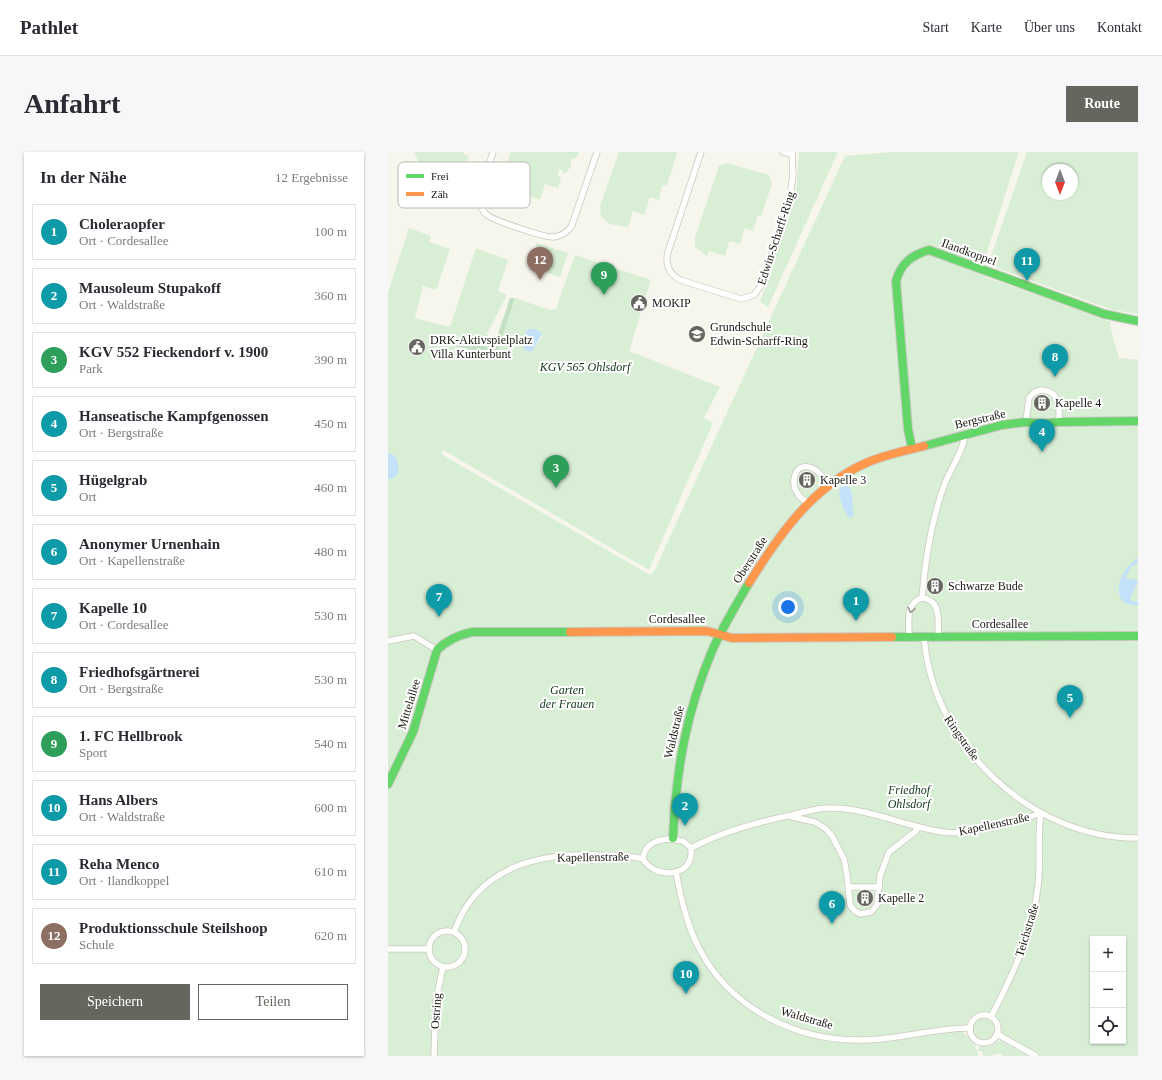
<!DOCTYPE html>
<html lang="de">
<head>
<meta charset="utf-8">
<style>
  body { margin:0; font-family:"Times New Roman",serif; background:#f7f7f7; color:#2b2b33 }
  .controls { position:absolute; right:12px; bottom:12px; display:grid; overflow:hidden; border-radius:0px; box-shadow:0 1px 3px #0004 }
  .controls button { width:36px; height:36px; display:grid; place-items:center; padding:0; border:0; border-bottom:1px solid #e1e1e2; background:#fff; color:#2b2b33; font:20px sans-serif }
  .compass { position:absolute; left:654px; top:12px; width:36px; height:36px; border-radius:50%; background:#fff; box-shadow:0 1px 3px #0004; rotate:180deg }
  .you { position:absolute; left:400px; top:455px; width:14px; height:14px; margin:-10px; border:3px solid #fff; border-radius:50%; background:#1a73e8; box-shadow:0 0 0 6px #1a73e833 }
  .badge { display:grid; place-items:center; width:26px; height:26px; border-radius:50%; background:#66655e; color:#fff; font-size:13px; font-weight:700 }
  .pin { position:absolute; translate:-50% -33px; filter:drop-shadow(0 1px 2px #0008) }
  .pin::after { content:''; position:absolute; top:21px; width:14px; height:12px; background:inherit; clip-path:polygon(0 0,100% 0,50% 100%) }
  .list { margin:0; padding:0; list-style:none }
  h2 { display:flex; justify-content:space-between; align-items:center; height:52px; margin:0; padding:0 16px; font-size:17px }
  h2 small { font-size:13px; font-weight:400; color:#7c7c81 }
  .list li { display:grid; grid-template-columns:26px 1fr auto; gap:12px; align-items:center; box-sizing:border-box; height:56px; margin:0 8px 8px; padding:0 8px; border:1px solid #e1e1e2; border-radius:0px }
  .list b { display:block; font-size:15px; white-space:nowrap }
  .list p { margin:0; font-size:13px; white-space:nowrap; color:#7c7c81 }
  .list em { font-size:13px; font-style:normal; color:#7c7c81 }
  .actions { display:flex; gap:8px; padding:12px 16px }
  .actions a { flex:1; padding:9px 0; border:1px solid #66655e; border-radius:0px; text-align:center; font-size:14px; color:#66655e }
  .actions .main { background:#66655e; color:#fff }
  .icon { flex:none; width:22px; height:22px; fill:none; stroke:currentColor; stroke-width:2; stroke-linecap:round; stroke-linejoin:round }
  .map { position:relative; flex:none; width:750px; height:904px; overflow:hidden; border-radius:0px }
  header { display:flex; align-items:center; gap:24px; box-sizing:border-box; height:56px; padding:0 20px; background:#fff; border-bottom:1px solid #e1e1e2 }
  header strong { font-size:19px }
  nav { display:flex; gap:22px; margin-inline-start:auto; font-size:14px }
  .intro { display:flex; align-items:center; justify-content:space-between; box-sizing:border-box; height:96px; padding:0 24px }
  h1 { margin:0; font-size:28px }
  .button { padding:10px 18px; border-radius:0px; background:#66655e; color:#fff; font-size:14px; font-weight:700 }
  main { display:flex; gap:24px; padding:0 24px }
  aside { flex:1; background:#fff; border-radius:0px; box-shadow:0 1px 3px #0004 }
  .map>svg:first-child { display:block }
  .green { fill:#d8efd6; fill-rule:evenodd }
  .forest { fill:#c3e1c2 }
  .water { fill:#c3e1f9 }
  .lines { fill:none; stroke-linecap:round; stroke-linejoin:round }
  .street-casing { stroke:#cac8c1; stroke-width:7 }
  .fast-casing { stroke:#cac8c1; stroke-width:10 }
  .slow-casing { stroke:#cac8c1; stroke-width:10 }
  .street { stroke:#fefefc; stroke-width:5.5 }
  .fast { stroke:#63d668; stroke-width:8 }
  .slow { stroke:#ff974d; stroke-width:8 }
  .oneway { stroke:#969692 }
  .labels { text-anchor:middle; stroke-width:4; stroke-linejoin:round; paint-order:stroke }
  .street-label { font-size:12px; fill:#181711; stroke:#fff }
  .poi-label { font-size:12px; fill:#181711; stroke:#fff; text-anchor:start }
  .park-label { font-size:12px; font-style:italic; fill:#0e3618; stroke:#fff }
  .key { fill:#fff; stroke:#bab9b8; stroke-width:1 }
  .key-label { font-size:11px; fill:#181711 }
</style>
</head>
<body>
<header>
<strong>Pathlet</strong>
<nav><a>Start</a><a>Karte</a><a>Über uns</a><a>Kontakt</a></nav>
</header>
<div class="intro"><h1>Anfahrt</h1><a class="button">Route</a></div>
<main>
<aside>
<h2>In der Nähe<small>12 Ergebnisse</small></h2>
<ul class="list">
<li><span class="badge" style="background:#0f9aa8">1</span><div><b>Choleraopfer</b><p>Ort · Cordesallee</p></div><em>100 m</em></li>
<li><span class="badge" style="background:#0f9aa8">2</span><div><b>Mausoleum Stupakoff</b><p>Ort · Waldstraße</p></div><em>360 m</em></li>
<li><span class="badge" style="background:#2e9e5b">3</span><div><b>KGV 552 Fieckendorf v. 1900</b><p>Park</p></div><em>390 m</em></li>
<li><span class="badge" style="background:#0f9aa8">4</span><div><b>Hanseatische Kampfgenossen</b><p>Ort · Bergstraße</p></div><em>450 m</em></li>
<li><span class="badge" style="background:#0f9aa8">5</span><div><b>Hügelgrab</b><p>Ort</p></div><em>460 m</em></li>
<li><span class="badge" style="background:#0f9aa8">6</span><div><b>Anonymer Urnenhain</b><p>Ort · Kapellenstraße</p></div><em>480 m</em></li>
<li><span class="badge" style="background:#0f9aa8">7</span><div><b>Kapelle 10</b><p>Ort · Cordesallee</p></div><em>530 m</em></li>
<li><span class="badge" style="background:#0f9aa8">8</span><div><b>Friedhofsgärtnerei</b><p>Ort · Bergstraße</p></div><em>530 m</em></li>
<li><span class="badge" style="background:#2e9e5b">9</span><div><b>1. FC Hellbrook</b><p>Sport</p></div><em>540 m</em></li>
<li><span class="badge" style="background:#0f9aa8">10</span><div><b>Hans Albers</b><p>Ort · Waldstraße</p></div><em>600 m</em></li>
<li><span class="badge" style="background:#0f9aa8">11</span><div><b>Reha Menco</b><p>Ort · Ilandkoppel</p></div><em>610 m</em></li>
<li><span class="badge" style="background:#8d6e63">12</span><div><b>Produktionsschule Steilshoop</b><p>Schule</p></div><em>620 m</em></li>
</ul>
<div class="actions"><a class="main">Speichern</a><a>Teilen</a></div>
</aside>
<div class="map">
<svg width="750" height="904" viewBox="0 0 750 904">
  <rect width="100%" height="100%" fill="#f7f6ec"/>
  <g class="green">
    <polygon points="26,0 76,0 76,2 81,4 78,13 69,11 62,31 45,26 44,29 38,27 39,20 34,18"/>
    <polygon points="123,0 191,0 188,6 183,7 183,14 178,21 174,20 175,18 172,17 169,23 173,25 170,36 157,32 152,48 135,42 133,45 126,44 119,39 116,34 117,31 114,25"/>
    <polygon points="231,0 288,0 289,2 279,33 274,34 271,48 262,45 256,63 245,59 240,75 222,72 213,65 212,54"/>
    <polygon points="411,0 450,0 380,155 372,150 408,43"/>
    <path d="M505 0H631L594 115 598 125 723 170 722 174 731 206 750 208V904H616L612 901 602 904H595L594 899H590L592 893H599L614 888C614 882 614 877 612 872 607 863 593 857 584 864 580 867 577 875 574 880L588 891 587 896 589 898 590 904H0V326L3 327 10 321 7 304 0 301V140L21 76 43 84 41 90 62 97 48 138 35 134 27 166 62 175 88 96 120 108 110 139 119 143 99 182 106 194 105 197 64 185 61 191 107 204 127 146 162 158 168 157 187 103 263 128 241 199 332 235 316 266 325 271 261 418 55 298 53 302 262 423 266 420 274 402 457 4ZM138 179 154 184 144 199 135 191ZM705 787H735V889H705Z"/>
    <path d="M639 0H750V162L725 158 600 113ZM660 18H684V42H660Z"/>
    <polygon points="338,11 381,23 384,32 373,64 370,63 365,79 357,76 352,92 341,89 337,104 321,99 319,104 307,95 307,85 331,14"/>
    <polygon points="149,91 180,101 172,125 141,115"/>
    <circle cx="596" cy="877" r="11"/>
  </g>
  <polygon class="forest" points="122,146 127,146 108,204 61,192 63,184 105,197"/>
  <g class="water">
    <path d="M141 177H147L154 181 145 198 142 200 136 197C133 191 135 181 141 177Z"/>
    <path d="M0 301 7 304C11 312 13 324 3 327L0 326Z"/>
    <path d="M456 334H460C467 342 463 353 466 363L463 366C456 362 449 343 452 336Z"/>
    <path d="M750 406V411L743 415 737 426 739 427H746L750 430 742 446 745 450 750 449V453C743 454 737 452 733 447 726 432 737 414 750 406Z"/>
  </g>
  <g class="lines">
    <g class="street-casing">
      <g id="street">
        <path d="M105 0 91 43C91 51 93 58 99 63 105 68 157 86 166 85 174 84 180 80 184 73L209 0"/>
        <path d="M313 0 280 100C277 112 281 122 292 128L353 147 366 143 374 132 402 45 405 23 404 0"/>
        <polyline points="395,0 404,2"/>
        <path d="M638 270 641 246C649 234 665 236 670 250 672 256 671 263 671 270"/>
        <path d="M420 351C416 348 412 346 410 342 401 331 407 309 424 316 431 319 436 326 440 332"/>
        <path d="M534 446C537 409 544 366 557 331 562 318 578 294 576 283"/>
        <path d="M521 485C521 470 517 451 534 446 554 448 550 469 550 485"/>
        <path d="M536 485C544 591 642 687 750 686"/>
        <polyline points="0,489 26,484 49,498"/>
        <polyline points="404,665 427,670 438,677 444,684 456,707 459,723 462,753 467,759 472,762 483,760 489,753 492,724 501,700 528,679 530,675"/>
        <path d="M280 687 295 689 303 696C307 726 267 728 255 707 256 693 268 688 280 687Z"/>
        <path d="M303 696C335 679 369 670 404 663 418 660 430 655 445 656 483 657 518 675 555 680 576 684 632 669 653 661"/>
        <path d="M288 720C293 747 299 774 312 798 344 858 410 890 477 888 512 887 548 876 582 876"/>
        <polyline points="461,735 491,735"/>
        <circle cx="59" cy="797" r="18"/>
        <path d="M66 780C89 715 149 701 210 703 225 703 241 703 255 707"/>
        <polyline points="0,797 40,797"/>
        <circle cx="596" cy="877" r="14"/>
        <path d="M603 865C624 824 645 781 650 734 653 710 649 685 653 661"/>
        <polyline points="609,882 648,904"/>
        <polyline points="46,904 48,848 55,815"/>
      </g>
    </g>
    <g class="fast-casing">
      <g id="fast">
        <polyline points="536,294 614,273 638,270 655,272 671,270 750,269"/>
        <path d="M524 296 520 277 508 129C513 111 524 103 541 98L716 162 750 169"/>
        <polyline points="504,485 750,484"/>
        <path d="M0 632 25 580 49 498C59 488 70 483 84 480H182"/>
        <path d="M285 686C288 618 298 561 324 499 334 476 348 453 361 431"/>
      </g>
    </g>
    <g class="slow-casing">
      <g id="slow">
        <path d="M361 431C391 383 424 335 478 311 496 303 517 299 536 294"/>
        <polyline points="182,480 319,479 344,486 504,485"/>
      </g>
    </g>
    <use href="#street" class="street"/>
    <use href="#fast" class="fast"/>
    <use href="#slow" class="slow"/>
  </g>
  <defs><path id="oneway-chevron" d="M-2-3.5L2.5 0L-2 3.5" fill="none" stroke-width="1.6" stroke-linecap="round" stroke-linejoin="round"/></defs>
  <use class="oneway" href="#oneway-chevron" transform="translate(523 458) rotate(103)"/>
  <defs>
    <g id="civic-disc" transform="scale(0.9)"><circle r="9.5" fill="#66655e" stroke="#fff"/><path d="M-.6-6.5H3V-4.5H.6V-3L4-1V1h2V6H-6V1h2V-1L-.6-3ZM-1.2 2.5V6h2.4V2.5Z" fill="#fff"/></g>
    <g id="school-disc" transform="scale(0.9)"><circle r="9.5" fill="#66655e" stroke="#fff"/><path d="M0-5L7-2L0 1L-7-2ZM-4 1L0 2.5L4 1V4Q0 6-4 4Z" fill="#fff"/></g>
    <g id="building-disc" transform="scale(0.9)"><circle r="9.5" fill="#66655e" stroke="#fff"/><path d="M-4-6H4V6H1V3H-1V6H-4ZM-2.5-4.3h1.7v1.8h-1.7ZM.8-4.3h1.7v1.8H.8ZM-2.5-1h1.7V.8h-1.7ZM.8-1h1.7V.8H.8Z" fill="#fff"/></g>
  </defs>
  <g fill-rule="evenodd">
    <use href="#civic-disc" x="251" y="151"/>
    <use href="#school-disc" x="309" y="182"/>
    <use href="#civic-disc" x="29" y="195"/>
    <use href="#building-disc" x="654" y="251"/>
    <use href="#building-disc" x="419" y="328"/>
    <use href="#building-disc" x="547" y="434"/>
    <use href="#building-disc" x="477" y="746"/>
  </g>
  <g class="labels">
    <g class="street-label">
      <text transform="translate(388 86) rotate(-72)" y="4">Edwin-Scharff-Ring</text>
      <text transform="translate(581 100) rotate(20)" y="4">Ilandkoppel</text>
      <text transform="translate(592 267) rotate(-13)" y="4">Bergstraße</text>
      <text transform="translate(362 408) rotate(-57)" y="4">Oberstraße</text>
      <text x="289" y="471">Cordesallee</text>
      <text x="612" y="476">Cordesallee</text>
      <text transform="translate(21 552) rotate(-73)" y="4">Mittelallee</text>
      <text transform="translate(286 580) rotate(-77)" y="4">Waldstraße</text>
      <text transform="translate(574 586) rotate(55)" y="4">Ringstraße</text>
      <text transform="translate(606 672) rotate(-12)" y="4">Kapellenstraße</text>
      <text transform="translate(205 705) rotate(-1)" y="4">Kapellenstraße</text>
      <text transform="translate(639 778) rotate(-73)" y="4">Teichstraße</text>
      <text transform="translate(48 859) rotate(-86)" y="4">Ostring</text>
      <text transform="translate(419 866) rotate(16)" y="4">Waldstraße</text>
    </g>
    <g class="poi-label">
      <text x="264" y="155">MOKIP</text>
      <text x="322" y="179">Grundschule<tspan x="322" dy="14">Edwin-Scharff-Ring</tspan></text>
      <text x="42" y="192">DRK-Aktivspielplatz<tspan x="42" dy="14">Villa Kunterbunt</tspan></text>
      <text x="667" y="255">Kapelle 4</text>
      <text x="432" y="332">Kapelle 3</text>
      <text x="560" y="438">Schwarze Bude</text>
      <text x="490" y="750">Kapelle 2</text>
    </g>
    <g class="park-label">
      <text x="197" y="219">KGV 565 Ohlsdorf</text>
      <text x="179" y="542">Garten<tspan x="179" dy="14">der Frauen</tspan></text>
      <text x="521" y="642">Friedhof<tspan x="521" dy="14">Ohlsdorf</tspan></text>
    </g>
  </g>
  <rect x="10" y="10" width="132" height="46" rx="6" class="key"/>
  <rect x="18" y="22" width="18" height="4" fill="#63d668"/>
  <rect x="18" y="40" width="18" height="4" fill="#ff974d"/>
  <g class="key-label">
    <text x="43" y="28">Frei</text>
    <text x="43" y="46">Zäh</text>
  </g>
</svg>
<div class="controls">
<button>+</button>
<button>−</button>
<button><svg class="icon" aria-label="locate" viewBox="0 0 24 24"><circle cx="12" cy="12" r="6"/><path d="M12 2v4M12 18v4M2 12h4M18 12h4"/></svg></button>
</div>
<svg class="compass" viewBox="-18 -18 36 36"><path d="M0-13l5 13h-10z" fill="#e53935"/><path d="M0 13l5-13h-10z" fill="#7c7c81"/></svg>
<div class="you"></div>
<div class="pin badge" style="left:468px;top:469px;background:#0f9aa8">1</div>
<div class="pin badge" style="left:297px;top:674px;background:#0f9aa8">2</div>
<div class="pin badge" style="left:168px;top:336px;background:#2e9e5b">3</div>
<div class="pin badge" style="left:654px;top:300px;background:#0f9aa8">4</div>
<div class="pin badge" style="left:682px;top:566px;background:#0f9aa8">5</div>
<div class="pin badge" style="left:444px;top:772px;background:#0f9aa8">6</div>
<div class="pin badge" style="left:51px;top:465px;background:#0f9aa8">7</div>
<div class="pin badge" style="left:667px;top:225px;background:#0f9aa8">8</div>
<div class="pin badge" style="left:216px;top:143px;background:#2e9e5b">9</div>
<div class="pin badge" style="left:298px;top:842px;background:#0f9aa8">10</div>
<div class="pin badge" style="left:639px;top:129px;background:#0f9aa8">11</div>
<div class="pin badge" style="left:152px;top:128px;background:#8d6e63">12</div>
</div>
</main>
</body>
</html>
